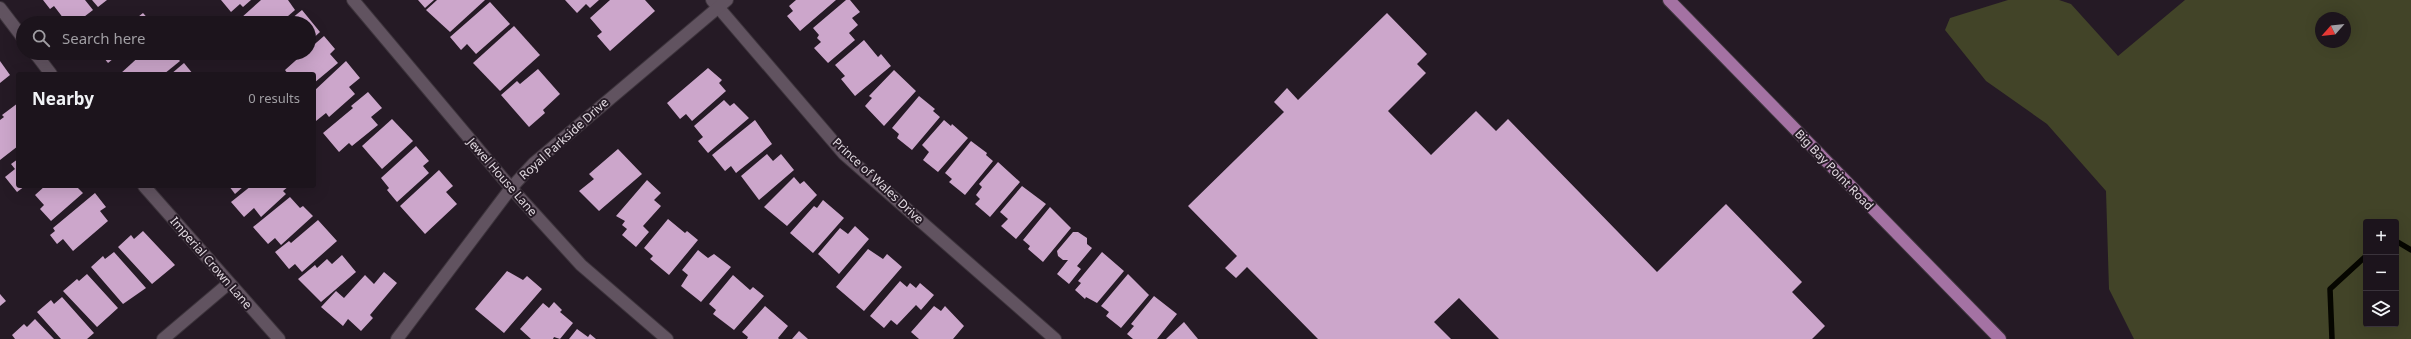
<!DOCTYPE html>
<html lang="en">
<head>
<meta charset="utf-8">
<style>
  body { margin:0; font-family:"Noto Sans",sans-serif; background:#292129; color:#f1f3f6 }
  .controls { position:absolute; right:12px; bottom:12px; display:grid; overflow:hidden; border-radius:4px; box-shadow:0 4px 16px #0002 }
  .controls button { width:36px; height:36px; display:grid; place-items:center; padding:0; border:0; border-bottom:1px solid #3a333b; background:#1c141c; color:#f1f3f6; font:20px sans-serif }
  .compass { position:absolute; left:2315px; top:12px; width:36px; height:36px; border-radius:50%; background:#1c141c; box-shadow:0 4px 16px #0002; rotate:243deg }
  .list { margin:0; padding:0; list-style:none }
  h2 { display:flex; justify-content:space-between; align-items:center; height:52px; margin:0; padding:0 16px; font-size:17px }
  h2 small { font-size:13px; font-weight:400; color:#a09ea3 }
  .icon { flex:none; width:22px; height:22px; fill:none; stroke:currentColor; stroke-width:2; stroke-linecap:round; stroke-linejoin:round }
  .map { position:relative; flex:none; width:2411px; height:339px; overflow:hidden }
  .search { position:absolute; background:#1c141c; box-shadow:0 4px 16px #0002; left:16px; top:16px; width:300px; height:44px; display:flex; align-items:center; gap:10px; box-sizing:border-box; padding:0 14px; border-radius:22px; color:#a09ea3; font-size:15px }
  .panel { position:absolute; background:#1c141c; box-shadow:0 4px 16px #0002; left:16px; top:72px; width:300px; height:116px; border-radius:4px }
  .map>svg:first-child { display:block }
  .green { fill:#424428; fill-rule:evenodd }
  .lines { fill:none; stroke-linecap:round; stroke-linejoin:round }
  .stream { stroke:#060600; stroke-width:5.5 }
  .building { fill:#cca6cb }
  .minor-casing { stroke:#3d343c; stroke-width:14 }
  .major-casing { stroke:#3d343c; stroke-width:14 }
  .minor { stroke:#615360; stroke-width:12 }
  .major { stroke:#a472a3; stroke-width:12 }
  .labels { text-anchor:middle; stroke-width:4; stroke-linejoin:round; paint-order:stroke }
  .street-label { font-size:12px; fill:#e2dae1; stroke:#251a25 }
</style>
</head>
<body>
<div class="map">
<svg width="2411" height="339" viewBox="0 0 2411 339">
  <rect width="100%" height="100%" fill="#251a25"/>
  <path class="green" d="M2008 0H2059L2071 4 2118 56 2185 0H2411V339H2134L2109 289 2106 191 2047 124 1986 81 1945 30 1950 18ZM2321 18H2345V42H2321ZM2366 222H2396V324H2366Z"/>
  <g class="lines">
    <g class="stream">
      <polyline points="2396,241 2411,250"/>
      <polyline points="2332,339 2330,289 2366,256"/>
    </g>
  </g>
  <g class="building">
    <polygon points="43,0 85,0 93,10 76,23 67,23 54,6 50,9"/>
    <polygon points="92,0 107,0 98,7"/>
    <polygon points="221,0 251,0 243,7 240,4 231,12"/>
    <polygon points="261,0 288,0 295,10 280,23 245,23 241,18"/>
    <polygon points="418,0 434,0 425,8"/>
    <polygon points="437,0 485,0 450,32 426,10"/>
    <polygon points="565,0 599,0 590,8 586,4 577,13"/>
    <polygon points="610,0 645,0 655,11 610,51 597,36 602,32 590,18"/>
    <polygon points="796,0 836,0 800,31 787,16 793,11 789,6"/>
    <polygon points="846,0 850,0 860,12 852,18 858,25 849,33 855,40 828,63 814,48 821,42 817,38 819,35 813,28"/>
    <polygon points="490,2 510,24 476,54 467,44 461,50 450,37"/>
    <polygon points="302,10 320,32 309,42 309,23 286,23"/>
    <polygon points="143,13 152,23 124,23 131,17 134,20"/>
    <polygon points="1387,13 1427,54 1417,64 1426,73 1388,111 1431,155 1476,111 1496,131 1508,119 1657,272 1726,204 1802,282 1792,292 1825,326 1812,339 1499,339 1459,298 1434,322 1451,339 1318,339 1247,267 1236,278 1225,268 1237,256 1188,206 1284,112 1274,102 1287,88 1298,100"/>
    <polygon points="514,26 540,55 500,91 473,63"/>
    <polygon points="324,36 335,49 330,54 338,63 314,83 314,74 288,74 285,70 304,53 309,53 309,49"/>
    <polygon points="864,40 878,57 881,54 891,66 855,96 841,79 845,76 835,65"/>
    <polygon points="100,53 135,53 127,60 119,54 108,63"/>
    <polygon points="143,53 173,53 180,61 164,74 120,74"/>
    <polygon points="284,53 296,53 289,59"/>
    <polygon points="0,61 10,75 0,83"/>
    <polygon points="346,61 360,78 349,87 355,94 329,117 326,113 316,121 314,119 314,91"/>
    <polygon points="184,63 193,74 171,74"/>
    <polygon points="708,68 722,80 719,83 726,91 692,121 686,114 680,119 667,103"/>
    <polygon points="538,69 560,94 543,110 545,113 529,127 501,95 517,81 520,84"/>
    <polygon points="894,70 916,91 884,126 865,106 872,98 869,96"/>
    <polygon points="368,92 382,108 371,117 378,125 352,146 349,143 339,152 323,133 353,108 351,106"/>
    <polygon points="919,96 935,109 933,111 940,117 912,150 897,138 899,134 892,128"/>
    <polygon points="724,100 730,106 734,103 749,118 708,153 698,141 703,137 694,126"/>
    <polygon points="18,103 18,146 0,160 0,120 4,117 2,115"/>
    <polygon points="392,119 413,141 382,169 362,146"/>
    <polygon points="755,120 772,144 736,173 731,166 725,171 712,155"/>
    <polygon points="944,120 951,126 952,124 968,138 938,172 923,160 929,152 922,145"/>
    <polygon points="971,141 987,153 986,155 993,161 965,195 949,182 952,179 945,173"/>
    <polygon points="416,146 429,161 423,166 429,173 397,202 387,190 389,188 381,178"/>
    <polygon points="618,149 642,174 599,211 579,191 594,179 589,174"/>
    <polygon points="767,154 773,161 781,154 794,170 759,200 741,176"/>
    <polygon points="18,159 18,186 25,186 17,192 5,177 15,169 11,164"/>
    <polygon points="998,162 1020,182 990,217 975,204 980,199 976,195 982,187 979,184"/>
    <polygon points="439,170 453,186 446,192 457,204 425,234 400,206"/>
    <polygon points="794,177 800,184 804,181 817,195 787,226 764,207"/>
    <polygon points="647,180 661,193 654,200 661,206 643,226 649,232 636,247 622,235 627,229 622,225 625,221 616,216"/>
    <polygon points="45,186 76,186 83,193 51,221 40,209 44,205 35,195"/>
    <polygon points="229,186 244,186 235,194"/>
    <polygon points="251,186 289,186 283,191 286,194 261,217 254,208 244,217 231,202"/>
    <polygon points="1022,186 1046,204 1016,239 1001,226 1008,219 1000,212"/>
    <polygon points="95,193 106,207 100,211 108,221 73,251 63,239 57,244 50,235 55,231 53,228"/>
    <polygon points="290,197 300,208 303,206 313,216 281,245 275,238 268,244 253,227"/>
    <polygon points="823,200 844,218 813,253 790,233 814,206 817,208"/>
    <polygon points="1050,207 1071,228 1043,262 1028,249 1030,246 1023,240"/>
    <polygon points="668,219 685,233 687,231 698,240 669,275 650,259 653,256 644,248"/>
    <polygon points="318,220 337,241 302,272 295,264 289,269 275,252 289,241 291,243"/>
    <polygon points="855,226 869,239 839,274 818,254 840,228 848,234"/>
    <polygon points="143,231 175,265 152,284 118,247 131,235 134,239"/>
    <polygon points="1073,232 1078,232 1087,238 1087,244 1092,248 1077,266 1081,269 1069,284 1057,274 1068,260 1063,260 1058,256 1057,251"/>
    <polygon points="868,249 883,259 887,254 902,267 864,311 836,287"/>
    <polygon points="698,250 708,258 714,254 731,267 701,302 681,286 688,275 682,270"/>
    <polygon points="114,252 146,288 123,304 91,267 103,256 105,259"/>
    <polygon points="1102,252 1124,271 1097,303 1086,297 1085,299 1075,290 1081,283 1078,281"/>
    <polygon points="342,255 356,272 321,302 298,279 315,265 317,268 327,259 332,264"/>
    <polygon points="507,271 523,280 527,276 542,289 504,333 475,309"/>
    <polygon points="384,272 397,283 370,315 373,318 361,331 348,319 343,326 321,307 336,291 344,298 365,275 374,284"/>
    <polygon points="87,274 118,308 97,327 63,291 77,279 79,281"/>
    <polygon points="1128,274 1149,295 1121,328 1106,316 1109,312 1101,306"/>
    <polygon points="733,275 750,290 753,287 764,296 734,330 713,314 716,310 709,304"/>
    <polygon points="900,281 907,287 910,283 916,288 920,283 934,295 921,310 916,305 897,325 891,320 884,328 870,316"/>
    <polygon points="0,294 6,301 0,306"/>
    <polygon points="1154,296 1177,314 1157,339 1133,339 1127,334 1134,326 1131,324"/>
    <polygon points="62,297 94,333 87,339 61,339 37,312 51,300 54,304"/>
    <polygon points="554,302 562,310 560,312 573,323 560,339 554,337 553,339 531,339 520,329 543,303 549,308"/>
    <polygon points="765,306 788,326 778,338 779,339 747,339 748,337 742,332"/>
    <polygon points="934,306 941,311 945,306 964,326 953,339 919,339 911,332"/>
    <polygon points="35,319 54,339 15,339 12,335 24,324 27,327"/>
    <polygon points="1184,322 1198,339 1166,339"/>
    <polygon points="577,329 588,337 590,334 596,339 569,339"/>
    <polygon points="799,331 808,339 792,339"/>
  </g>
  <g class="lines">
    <g class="minor-casing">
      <g id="minor">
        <polyline points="353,0 511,188 581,265 667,339"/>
        <polyline points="712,0 844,154 1055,339"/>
        <polyline points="0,8 23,38"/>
        <polyline points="35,53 51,74"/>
        <polyline points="144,186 279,339"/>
        <polyline points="163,339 228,284"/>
        <polyline points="397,339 511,188 534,163 727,0"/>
      </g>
    </g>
    <g class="major-casing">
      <polyline id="major" points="1669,0 2000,339"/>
    </g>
    <use href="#minor" class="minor"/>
    <use href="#major" class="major"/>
  </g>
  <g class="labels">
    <g class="street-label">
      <text transform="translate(564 139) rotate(-42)" y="4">Royal Parkside Drive</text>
      <text transform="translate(1834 170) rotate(46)" y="4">Big Bay Point Road</text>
      <text transform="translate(502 177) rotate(49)" y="4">Jewel House Lane</text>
      <text transform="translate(878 181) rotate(43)" y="4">Prince of Wales Drive</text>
      <text transform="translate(211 263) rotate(49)" y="4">Imperial Crown Lane</text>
    </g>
  </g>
</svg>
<div class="controls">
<button>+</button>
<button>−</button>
<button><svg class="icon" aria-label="layers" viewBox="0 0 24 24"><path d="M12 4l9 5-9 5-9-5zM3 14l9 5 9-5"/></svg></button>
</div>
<svg class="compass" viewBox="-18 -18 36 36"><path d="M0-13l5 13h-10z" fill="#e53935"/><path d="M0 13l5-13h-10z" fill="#a09ea3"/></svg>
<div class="search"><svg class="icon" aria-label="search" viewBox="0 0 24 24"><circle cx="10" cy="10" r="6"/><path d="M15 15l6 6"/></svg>Search here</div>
<section class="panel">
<h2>Nearby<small>0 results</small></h2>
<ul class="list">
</ul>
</section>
</div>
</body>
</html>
